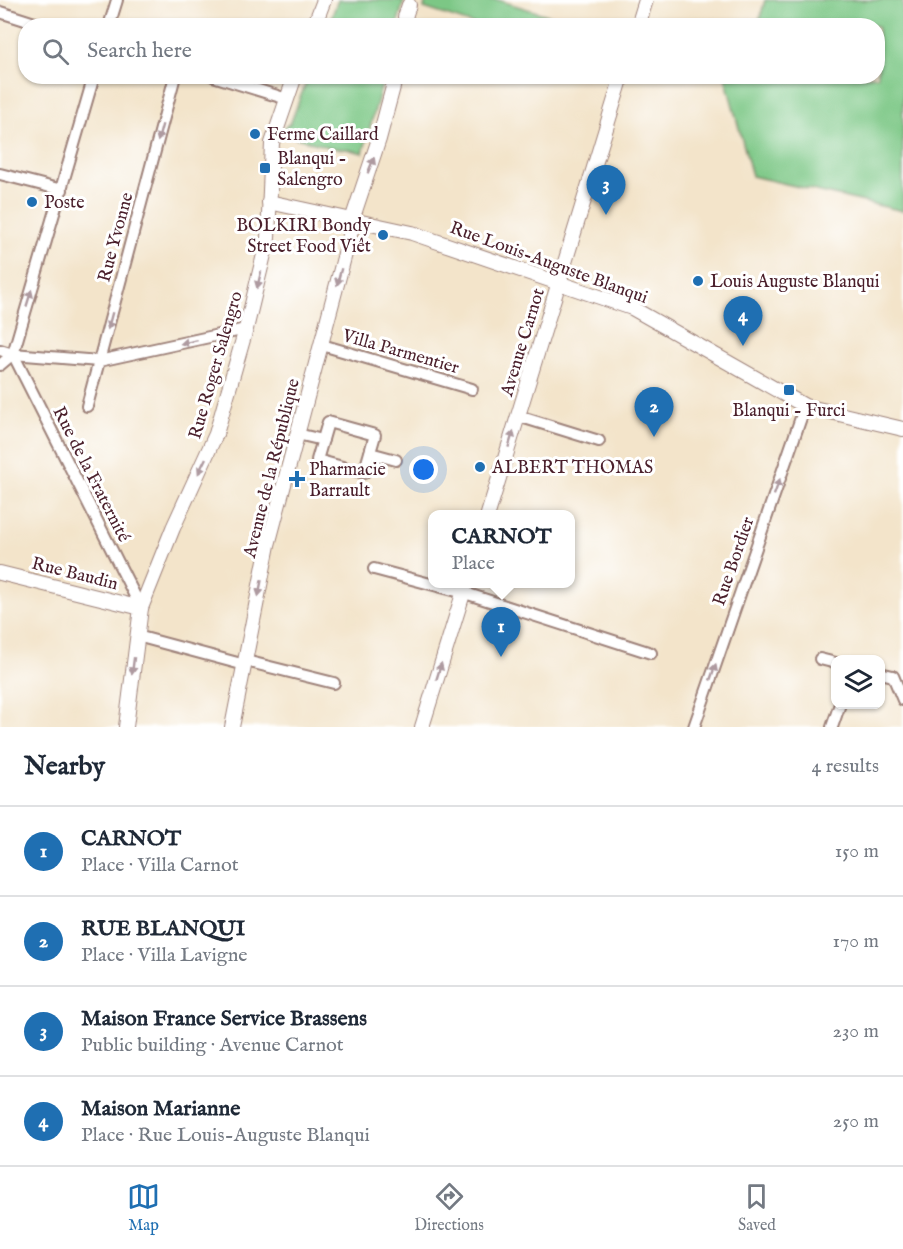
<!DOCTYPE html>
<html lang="en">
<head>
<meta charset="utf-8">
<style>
  body { margin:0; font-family:"IM FELL English",serif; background:#f6f6f7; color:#1f2937 }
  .controls { position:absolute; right:18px; bottom:18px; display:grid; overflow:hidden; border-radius:12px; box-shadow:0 2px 4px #0004 }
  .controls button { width:54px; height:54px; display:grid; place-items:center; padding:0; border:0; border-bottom:2px solid #e0e1e3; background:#fff; color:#1f2937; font:30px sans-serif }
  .you { position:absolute; left:424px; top:470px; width:21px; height:21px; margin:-15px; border:4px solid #fff; border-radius:50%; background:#1a73e8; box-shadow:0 0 0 9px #1a73e833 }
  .badge { display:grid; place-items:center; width:39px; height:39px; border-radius:50%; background:#1f6fb2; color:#fff; font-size:20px; font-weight:700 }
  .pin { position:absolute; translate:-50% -50px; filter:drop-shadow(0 2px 3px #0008) }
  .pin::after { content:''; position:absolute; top:32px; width:21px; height:18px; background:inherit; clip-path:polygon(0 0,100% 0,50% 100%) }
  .popup { position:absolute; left:428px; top:510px; width:147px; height:78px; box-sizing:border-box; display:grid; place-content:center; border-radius:12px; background:#fff; filter:drop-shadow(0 2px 4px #0005); font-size:20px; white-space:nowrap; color:#747a83 }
  .popup b { font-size:22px; color:#1f2937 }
  .popup::after { content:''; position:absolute; left:50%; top:100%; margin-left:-12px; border:12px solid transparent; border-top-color:#fff }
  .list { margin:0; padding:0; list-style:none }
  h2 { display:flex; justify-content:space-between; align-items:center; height:78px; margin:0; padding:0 24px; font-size:26px }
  h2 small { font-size:20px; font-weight:400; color:#747a83 }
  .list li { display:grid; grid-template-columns:39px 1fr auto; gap:18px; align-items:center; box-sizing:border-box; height:90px; padding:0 24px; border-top:2px solid #e0e1e3 }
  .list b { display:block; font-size:22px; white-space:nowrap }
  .list p { margin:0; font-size:20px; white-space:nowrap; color:#747a83 }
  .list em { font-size:20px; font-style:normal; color:#747a83 }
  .icon { flex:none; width:33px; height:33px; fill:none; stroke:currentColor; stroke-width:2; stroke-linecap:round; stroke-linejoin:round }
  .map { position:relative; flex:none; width:903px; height:727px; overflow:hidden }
  .search { position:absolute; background:#fff; box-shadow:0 2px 4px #0004; left:18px; right:18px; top:18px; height:66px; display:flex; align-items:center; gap:15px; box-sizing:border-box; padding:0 21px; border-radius:24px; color:#747a83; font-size:22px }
  .sheet { height:438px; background:#fff }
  nav { display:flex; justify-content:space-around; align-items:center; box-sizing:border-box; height:84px; border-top:2px solid #e0e1e3; background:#fff; font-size:16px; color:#747a83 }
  nav a { display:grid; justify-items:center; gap:3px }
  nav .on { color:#1f6fb2 }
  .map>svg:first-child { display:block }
  .green { fill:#7cc785; stroke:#637358; stroke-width:1.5 }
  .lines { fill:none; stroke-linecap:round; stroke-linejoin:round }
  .minor-casing { stroke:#9e827a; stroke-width:14 }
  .tertiary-casing { stroke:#9e827a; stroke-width:16 }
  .minor { stroke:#fff; stroke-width:10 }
  .tertiary { stroke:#fff; stroke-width:14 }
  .oneway { fill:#ae9aa0 }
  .poi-dot { fill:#1f6fb2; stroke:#fff; stroke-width:2 }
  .labels { text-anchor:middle; stroke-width:6; stroke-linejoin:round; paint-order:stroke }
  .poi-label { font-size:18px; fill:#4a1f2b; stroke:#fff; text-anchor:start }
  .street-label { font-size:18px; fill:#4a1f2b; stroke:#fff }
</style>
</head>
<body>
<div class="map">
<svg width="903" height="727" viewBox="0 0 903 727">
  <rect width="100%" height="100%" fill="#fff"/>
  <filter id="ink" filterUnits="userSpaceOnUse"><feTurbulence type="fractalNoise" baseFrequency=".0167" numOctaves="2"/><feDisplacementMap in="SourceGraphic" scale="12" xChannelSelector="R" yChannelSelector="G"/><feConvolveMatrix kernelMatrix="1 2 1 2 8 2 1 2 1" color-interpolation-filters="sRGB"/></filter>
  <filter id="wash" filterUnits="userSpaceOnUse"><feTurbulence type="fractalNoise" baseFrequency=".008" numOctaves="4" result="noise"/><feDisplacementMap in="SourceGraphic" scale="24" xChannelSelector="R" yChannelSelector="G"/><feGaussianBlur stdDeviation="1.35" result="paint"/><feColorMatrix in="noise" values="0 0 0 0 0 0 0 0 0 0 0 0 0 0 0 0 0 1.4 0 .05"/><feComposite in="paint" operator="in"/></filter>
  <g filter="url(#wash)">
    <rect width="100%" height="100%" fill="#f3e4ca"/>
    <g class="green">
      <polygon points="338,0 401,0 404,1 397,25 328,26"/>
      <polygon points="426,0 498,0 580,25 476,25 424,8"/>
      <polygon points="765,0 903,0 903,211 752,176 725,77 878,76 878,26 758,25"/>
      <polygon points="308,77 384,77 363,153 346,149 331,148 283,134 284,128 291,122"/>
    </g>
  </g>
  <g filter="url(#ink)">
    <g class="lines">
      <g class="minor-casing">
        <g id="minor">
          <polyline points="0,12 44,26"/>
          <polyline points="109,26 117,0"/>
          <polyline points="213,76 287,99"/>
          <polyline points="0,174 62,190"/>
          <polyline points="322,345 472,389"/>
          <polyline points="0,350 13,354 99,361 246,329"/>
          <polyline points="13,354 94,76"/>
          <polyline points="13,354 141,608"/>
          <polyline points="0,365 13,354"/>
          <polyline points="87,406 175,76"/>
          <polyline points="518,416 599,441"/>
          <polygon points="328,422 375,435 364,473 317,460"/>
          <polyline points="297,434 323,440"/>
          <polyline points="370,453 396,460"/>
          <polyline points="374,569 468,594 651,653"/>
          <polyline points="137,636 245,665"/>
          <polyline points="820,659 836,663"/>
          <polyline points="246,661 334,683"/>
          <polyline points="880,673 893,676 903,700"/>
          <polyline points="694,727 805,406"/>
          <polyline points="832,727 840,704"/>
        </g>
      </g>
      <g class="tertiary-casing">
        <g id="tertiary">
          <polyline points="314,26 324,0"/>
          <polyline points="409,26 405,17 409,5"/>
          <polyline points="638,26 646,0"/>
          <polyline points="269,202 412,233 632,308 805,406 903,429"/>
          <polyline points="488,514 622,76"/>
          <polyline points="0,573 141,608"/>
          <polyline points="126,727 141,608 173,528 216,434 246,329 268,238 272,143 295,76"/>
          <polyline points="232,727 268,545 351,231 352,220 379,139 396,76"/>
          <polyline points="422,727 466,584"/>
        </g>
      </g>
      <use href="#minor" class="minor"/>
      <use href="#tertiary" class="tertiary"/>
    </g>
    <defs><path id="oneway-solid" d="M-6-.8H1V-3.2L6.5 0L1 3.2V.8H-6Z" transform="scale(1.5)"/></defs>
    <g class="oneway">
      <use href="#oneway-solid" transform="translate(160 133) rotate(105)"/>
      <use href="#oneway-solid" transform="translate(371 165) rotate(-68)"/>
      <use href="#oneway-solid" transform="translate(339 277) rotate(105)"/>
      <use href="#oneway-solid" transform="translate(259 280) rotate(104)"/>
      <use href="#oneway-solid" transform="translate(29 298) rotate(-73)"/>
      <use href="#oneway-solid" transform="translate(110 321) rotate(105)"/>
      <use href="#oneway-solid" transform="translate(189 342) rotate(168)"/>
      <use href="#oneway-solid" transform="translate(511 439) rotate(-73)"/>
      <use href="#oneway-solid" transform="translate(202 466) rotate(116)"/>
      <use href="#oneway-solid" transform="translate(777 487) rotate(-70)"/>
      <use href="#oneway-solid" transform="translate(260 588) rotate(101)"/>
      <use href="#oneway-solid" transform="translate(133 666) rotate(97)"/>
      <use href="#oneway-solid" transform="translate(439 671) rotate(-73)"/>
      <use href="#oneway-solid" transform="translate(713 672) rotate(-71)"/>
    </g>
  </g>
  <g class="poi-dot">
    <circle cx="255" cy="134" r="6"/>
    <rect x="259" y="162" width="12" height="12" rx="3"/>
    <circle cx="32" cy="202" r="6"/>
    <circle cx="383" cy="235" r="6"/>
    <circle cx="698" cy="281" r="6"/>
    <rect x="783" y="384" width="12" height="12" rx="3"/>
    <circle cx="480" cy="467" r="6"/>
    <path d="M294 470h6v6h6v6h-6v6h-6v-6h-6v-6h6z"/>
  </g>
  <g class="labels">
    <g class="poi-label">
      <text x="267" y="140">Ferme Caillard</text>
      <text x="277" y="164">Blanqui -<tspan x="277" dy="21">Salengro</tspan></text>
      <text x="44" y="208">Poste</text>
      <text x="371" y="231" text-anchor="end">BOLKIRI Bondy<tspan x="371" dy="21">Street Food Viêt</tspan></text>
      <text x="710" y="287">Louis Auguste Blanqui</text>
      <text x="789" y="416" text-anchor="middle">Blanqui - Furci</text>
      <text x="492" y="473">ALBERT THOMAS</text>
      <text x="309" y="475">Pharmacie<tspan x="309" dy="21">Barrault</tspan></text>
    </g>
    <g class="street-label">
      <text transform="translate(115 237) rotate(-75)" y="6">Rue Yvonne</text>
      <text transform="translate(549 262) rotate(20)" y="6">Rue Louis-Auguste Blanqui</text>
      <text transform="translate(522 342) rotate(-73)" y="6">Avenue Carnot</text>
      <text transform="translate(401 351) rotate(16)" y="6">Villa Parmentier</text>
      <text transform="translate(215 365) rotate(-74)" y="6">Rue Roger Salengro</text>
      <text transform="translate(271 468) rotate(-76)" y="6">Avenue de la République</text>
      <text transform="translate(92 474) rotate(63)" y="6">Rue de la Fraternité</text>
      <text transform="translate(733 561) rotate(-71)" y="6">Rue Bordier</text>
      <text transform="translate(75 573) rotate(14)" y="6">Rue Baudin</text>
    </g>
  </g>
</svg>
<div class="controls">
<button><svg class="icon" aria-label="layers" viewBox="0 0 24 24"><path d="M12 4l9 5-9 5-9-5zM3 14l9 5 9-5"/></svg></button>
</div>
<div class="you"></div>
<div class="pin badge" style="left:501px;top:657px">1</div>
<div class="popup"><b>CARNOT</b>Place</div>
<div class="pin badge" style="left:654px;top:437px">2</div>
<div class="pin badge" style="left:606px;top:215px">3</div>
<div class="pin badge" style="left:743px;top:346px">4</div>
<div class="search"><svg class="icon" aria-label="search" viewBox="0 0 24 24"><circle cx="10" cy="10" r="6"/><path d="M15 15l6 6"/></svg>Search here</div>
</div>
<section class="sheet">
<h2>Nearby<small>4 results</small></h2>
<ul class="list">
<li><span class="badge">1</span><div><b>CARNOT</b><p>Place · Villa Carnot</p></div><em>150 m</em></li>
<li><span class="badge">2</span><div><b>RUE BLANQUI</b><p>Place · Villa Lavigne</p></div><em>170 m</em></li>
<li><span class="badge">3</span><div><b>Maison France Service Brassens</b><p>Public building · Avenue Carnot</p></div><em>230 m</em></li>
<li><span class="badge">4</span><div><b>Maison Marianne</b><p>Place · Rue Louis-Auguste Blanqui</p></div><em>250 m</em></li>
</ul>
</section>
<nav>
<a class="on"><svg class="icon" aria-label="map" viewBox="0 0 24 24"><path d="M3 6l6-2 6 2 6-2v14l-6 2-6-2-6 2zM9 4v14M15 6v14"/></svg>Map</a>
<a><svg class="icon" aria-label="directions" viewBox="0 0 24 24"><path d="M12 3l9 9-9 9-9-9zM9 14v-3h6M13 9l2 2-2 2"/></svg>Directions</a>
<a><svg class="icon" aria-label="saved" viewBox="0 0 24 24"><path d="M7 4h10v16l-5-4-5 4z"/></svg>Saved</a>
</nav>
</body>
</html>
